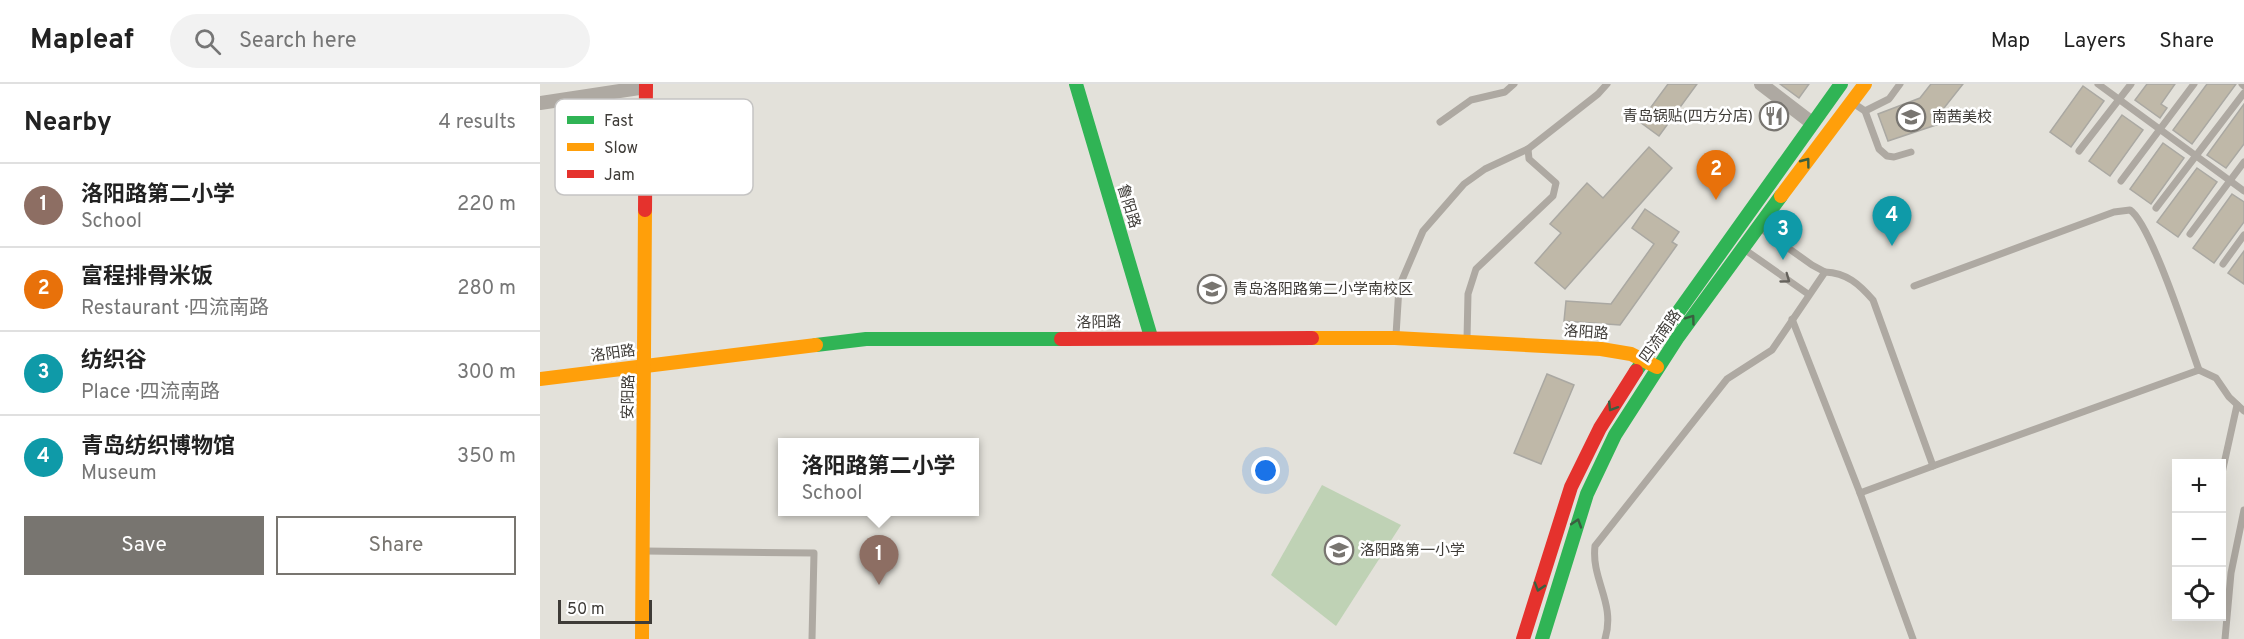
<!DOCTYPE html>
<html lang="en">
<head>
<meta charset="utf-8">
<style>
  body { margin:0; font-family:Overpass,"Noto Sans SC",sans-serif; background:#f2f2f2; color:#222 }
  .controls { position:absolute; right:18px; bottom:18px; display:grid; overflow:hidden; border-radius:0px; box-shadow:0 6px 24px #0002 }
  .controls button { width:54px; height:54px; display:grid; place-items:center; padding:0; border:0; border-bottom:2px solid #e0e0e0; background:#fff; color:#222; font:30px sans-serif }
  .scale { position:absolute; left:18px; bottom:15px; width:94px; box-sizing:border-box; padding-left:6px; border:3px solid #3e3b37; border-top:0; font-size:16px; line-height:21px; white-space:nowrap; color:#3e3b37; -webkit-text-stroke:4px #fff; paint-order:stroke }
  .you { position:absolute; left:726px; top:387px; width:21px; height:21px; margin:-15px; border:4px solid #fff; border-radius:50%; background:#1a73e8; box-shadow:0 0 0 9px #1a73e833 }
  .badge { display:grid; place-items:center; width:39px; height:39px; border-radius:50%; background:#787570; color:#fff; font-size:20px; font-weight:700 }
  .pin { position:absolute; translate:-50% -50px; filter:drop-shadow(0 2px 3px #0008) }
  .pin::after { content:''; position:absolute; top:32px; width:21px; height:18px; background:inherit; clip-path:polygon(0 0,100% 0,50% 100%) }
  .popup { position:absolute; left:238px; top:354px; width:201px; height:78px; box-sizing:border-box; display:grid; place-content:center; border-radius:0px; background:#fff; filter:drop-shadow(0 2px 4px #0005); font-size:20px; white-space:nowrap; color:#767676 }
  .popup b { font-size:22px; color:#222 }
  .popup::after { content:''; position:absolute; left:50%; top:100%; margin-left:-12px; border:12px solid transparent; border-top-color:#fff }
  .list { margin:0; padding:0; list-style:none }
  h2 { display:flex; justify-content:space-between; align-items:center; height:78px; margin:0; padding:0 24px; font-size:26px }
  h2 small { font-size:20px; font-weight:400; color:#767676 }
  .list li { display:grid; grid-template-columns:39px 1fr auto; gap:18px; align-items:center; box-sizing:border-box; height:84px; padding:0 24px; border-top:2px solid #e0e0e0 }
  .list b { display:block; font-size:22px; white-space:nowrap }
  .list p { margin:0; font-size:20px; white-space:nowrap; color:#767676 }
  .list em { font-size:20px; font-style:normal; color:#767676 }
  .actions { display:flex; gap:12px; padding:18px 24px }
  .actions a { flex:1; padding:14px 0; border:2px solid #787570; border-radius:0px; text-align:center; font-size:21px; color:#787570 }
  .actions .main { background:#787570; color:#fff }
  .icon { flex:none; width:33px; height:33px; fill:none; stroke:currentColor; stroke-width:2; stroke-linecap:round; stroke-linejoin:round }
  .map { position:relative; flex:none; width:1704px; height:555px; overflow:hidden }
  header { display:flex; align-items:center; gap:36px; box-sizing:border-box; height:84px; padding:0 30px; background:#fff; border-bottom:2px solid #e0e0e0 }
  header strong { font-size:28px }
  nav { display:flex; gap:33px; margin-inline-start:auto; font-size:21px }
  .search { width:420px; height:54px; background:#f2f2f2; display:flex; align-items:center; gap:15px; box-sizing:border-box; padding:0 21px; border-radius:33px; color:#767676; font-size:22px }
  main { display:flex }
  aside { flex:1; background:#fff }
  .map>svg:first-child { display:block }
  .green { fill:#bfd2b5 }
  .building { fill:#bfb8a8; stroke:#aaa8a2; stroke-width:1.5 }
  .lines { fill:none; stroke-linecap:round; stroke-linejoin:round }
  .lane { stroke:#aea9a2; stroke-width:7 }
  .street { stroke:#aea9a2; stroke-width:14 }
  .fast { stroke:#30b455; stroke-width:14 }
  .slow { stroke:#ff9f0a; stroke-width:14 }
  .jam { stroke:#e5322d; stroke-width:14 }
  .oneway { stroke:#3a5f40 }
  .oneway2 { stroke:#65625c }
  .labels { text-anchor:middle; stroke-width:5; stroke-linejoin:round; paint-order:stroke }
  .poi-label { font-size:15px; fill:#3e3b37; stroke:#fff; text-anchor:start }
  .street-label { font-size:15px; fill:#3e3b37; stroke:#fff }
  .key { fill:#fff; stroke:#c5c4c3; stroke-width:1.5 }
  .key-label { font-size:16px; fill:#3e3b37 }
</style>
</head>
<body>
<header>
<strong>Mapleaf</strong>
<div class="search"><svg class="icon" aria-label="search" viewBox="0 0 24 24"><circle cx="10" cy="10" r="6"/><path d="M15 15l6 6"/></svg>Search here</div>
<nav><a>Map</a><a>Layers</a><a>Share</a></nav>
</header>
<main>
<aside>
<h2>Nearby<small>4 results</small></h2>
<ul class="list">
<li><span class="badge" style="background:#8d6e63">1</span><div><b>洛阳路第二小学</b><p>School</p></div><em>220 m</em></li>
<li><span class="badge" style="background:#e8710a">2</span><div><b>富程排骨米饭</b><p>Restaurant · 四流南路</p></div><em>280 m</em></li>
<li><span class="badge" style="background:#0f9aa8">3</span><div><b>纺织谷</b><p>Place · 四流南路</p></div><em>300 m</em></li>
<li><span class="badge" style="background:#0f9aa8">4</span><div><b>青岛纺织博物馆</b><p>Museum</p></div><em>350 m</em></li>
</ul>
<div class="actions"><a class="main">Save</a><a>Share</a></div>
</aside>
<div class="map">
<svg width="1704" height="555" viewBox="0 0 1704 555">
  <rect width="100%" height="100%" fill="#e3e1da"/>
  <polygon class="green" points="782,401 861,441 796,542 731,491"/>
  <g class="building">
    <polygon points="1128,0 1157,0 1119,52 1100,38"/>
    <polygon points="1240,0 1269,0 1259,14"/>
    <polygon points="1391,0 1423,0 1400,29 1405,38 1348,57 1338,30 1380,14"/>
    <polygon points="1607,0 1635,0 1621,20 1627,24 1620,34 1595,16"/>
    <polygon points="1667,0 1696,0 1652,60 1633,46"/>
    <polygon points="1543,2 1564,17 1531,63 1510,48"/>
    <polygon points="1704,20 1704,60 1686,84 1667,71"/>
    <polygon points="1582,31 1603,46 1570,92 1549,77"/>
    <polygon points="1623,59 1644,74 1611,120 1590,105"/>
    <polygon points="1109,63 1132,84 1025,205 995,179 1021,149 1010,140 1047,99 1063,114"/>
    <polygon points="1657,84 1677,98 1638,153 1617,138"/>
    <polygon points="1692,110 1704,118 1704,138 1674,179 1653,164"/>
    <polygon points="1105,125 1139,148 1132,158 1137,161 1080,241 1024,237 1026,217 1071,220 1114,160 1092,144"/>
    <polygon points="1704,167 1704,200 1688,189"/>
    <polygon points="1007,290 1034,301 1001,380 974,369"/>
  </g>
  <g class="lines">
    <g class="lane">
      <polyline points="1558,0 1704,107"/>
      <polyline points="1702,0 1704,2"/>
      <polyline points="1313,19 1325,27 1339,65 1347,72 1354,73 1371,68"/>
      <polyline points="1325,27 1349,15 1360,0"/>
      <polyline points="900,38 931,16 965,8 974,0"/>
      <polyline points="1539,67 1591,0"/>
      <polyline points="1581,97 1654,0"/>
      <polyline points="1616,124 1704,9"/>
      <polyline points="1220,144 1272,181 1285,188"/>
      <polyline points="1650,150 1704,78"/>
      <polyline points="1204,165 1268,210"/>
      <polyline points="1683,180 1704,151"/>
      <path d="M1374 202 1574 128 1590 126C1611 140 1648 256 1659 286"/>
      <polyline points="1252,235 1320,409 1373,555"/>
      <polyline points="856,251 859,203 883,147 924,100 945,85 988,65 1058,10 1067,0"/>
      <polyline points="927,255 928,210 936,185 1013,112 1016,99 989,75 988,65"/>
      <polyline points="1682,389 1697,321"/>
      <polyline points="1320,409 1393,382"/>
      <polyline points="105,467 274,469 272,555"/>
      <path d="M1065 555C1076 519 1051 496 1055 462L1187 295 1232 266 1285 188C1307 189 1319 200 1333 216L1393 382 1659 286 1676 294 1689 313 1704 327"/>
      <polyline points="1685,555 1691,489 1704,426"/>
    </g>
    <g class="street">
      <polyline points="1221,0 1272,39"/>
      <polyline points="0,19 106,3"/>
    </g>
    <g class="fast">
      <polyline points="536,0 611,253"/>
      <polyline points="276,261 326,255 521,255"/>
      <polyline points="1096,287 1301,0"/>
      <polyline points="1002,555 1047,410 1075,351 1138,253 1241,112"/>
    </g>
    <g class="slow">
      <polyline points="1241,112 1325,0"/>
      <polyline points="772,254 855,254 1061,265 1091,270 1117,283"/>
      <polyline points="0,295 276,261"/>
      <polyline points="102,555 105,126"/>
    </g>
    <g class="jam">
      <polyline points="105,126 106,0"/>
      <polyline points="521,255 772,254"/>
      <polyline points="983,555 1031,403 1060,344 1096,287"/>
    </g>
  </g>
  <defs><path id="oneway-chevron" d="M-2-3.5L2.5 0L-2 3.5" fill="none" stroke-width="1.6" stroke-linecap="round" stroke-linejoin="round" transform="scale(1.5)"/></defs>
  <g class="oneway">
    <use href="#oneway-chevron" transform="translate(1266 78) rotate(-53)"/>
    <use href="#oneway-chevron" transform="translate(1151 235) rotate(-54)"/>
    <use href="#oneway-chevron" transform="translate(1072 323) rotate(122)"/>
    <use href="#oneway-chevron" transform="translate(1037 439) rotate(-72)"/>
    <use href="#oneway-chevron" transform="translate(999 503) rotate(107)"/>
  </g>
  <use class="oneway2" href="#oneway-chevron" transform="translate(1246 195) rotate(36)"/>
  <defs>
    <g id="restaurant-ring" transform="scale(1.5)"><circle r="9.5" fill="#fff" stroke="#787570" stroke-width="1.5"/><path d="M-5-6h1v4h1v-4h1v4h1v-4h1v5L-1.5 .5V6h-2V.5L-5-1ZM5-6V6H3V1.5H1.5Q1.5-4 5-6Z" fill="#787570"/></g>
    <g id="school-ring" transform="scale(1.5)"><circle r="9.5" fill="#fff" stroke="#787570" stroke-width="1.5"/><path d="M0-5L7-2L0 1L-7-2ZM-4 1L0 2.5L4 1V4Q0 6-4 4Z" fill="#787570"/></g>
  </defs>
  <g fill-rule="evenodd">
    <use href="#restaurant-ring" x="1234" y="32"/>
    <use href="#school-ring" x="1371" y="33"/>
    <use href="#school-ring" x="672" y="205"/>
    <use href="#school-ring" x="799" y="466"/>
  </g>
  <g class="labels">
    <g class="poi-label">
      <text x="1213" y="37" text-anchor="end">青岛锅贴(四方分店)</text>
      <text x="1392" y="38">南茜美校</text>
      <text x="693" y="210">青岛洛阳路第二小学南校区</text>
      <text x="820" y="471">洛阳路第一小学</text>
    </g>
    <g class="street-label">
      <text transform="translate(589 122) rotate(73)" y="5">鲁阳路</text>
      <text transform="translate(559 238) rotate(-1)" y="5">洛阳路</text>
      <text transform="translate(1046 248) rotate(4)" y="5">洛阳路</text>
      <text transform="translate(1120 252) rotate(-55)" y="5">四流南路</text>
      <text transform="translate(73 269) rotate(-8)" y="5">洛阳路</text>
      <text transform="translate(88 313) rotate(-89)" y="5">安阳路</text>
    </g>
  </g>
  <rect x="15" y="15" width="198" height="96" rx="9" class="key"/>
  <rect x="27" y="32" width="27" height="8" fill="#30b455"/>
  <rect x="27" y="59" width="27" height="8" fill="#ff9f0a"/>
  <rect x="27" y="86" width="27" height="8" fill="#e5322d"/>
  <g class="key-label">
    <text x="64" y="42">Fast</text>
    <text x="64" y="69">Slow</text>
    <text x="64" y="96">Jam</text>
  </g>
</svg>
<div class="controls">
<button>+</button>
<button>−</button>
<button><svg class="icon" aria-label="locate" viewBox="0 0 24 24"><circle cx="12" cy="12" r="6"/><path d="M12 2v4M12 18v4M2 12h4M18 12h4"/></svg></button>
</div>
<div class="scale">50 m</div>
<div class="you"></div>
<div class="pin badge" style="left:339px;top:501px;background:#8d6e63">1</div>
<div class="popup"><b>洛阳路第二小学</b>School</div>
<div class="pin badge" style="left:1176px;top:116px;background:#e8710a">2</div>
<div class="pin badge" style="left:1243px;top:176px;background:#0f9aa8">3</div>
<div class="pin badge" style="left:1352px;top:162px;background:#0f9aa8">4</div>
</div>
</main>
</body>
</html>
